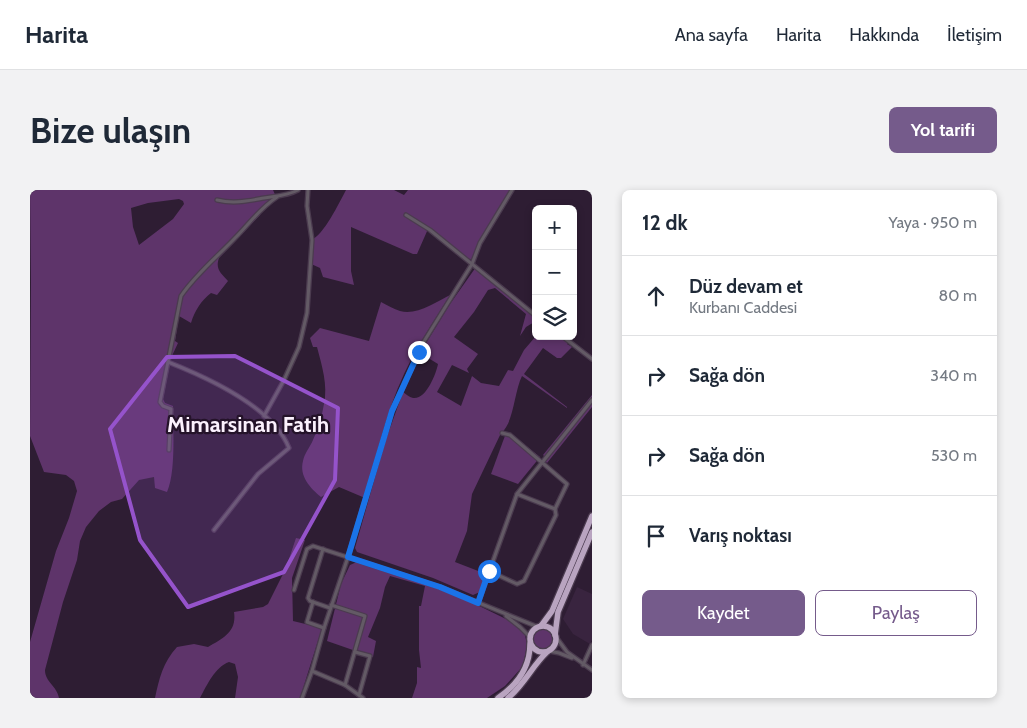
<!DOCTYPE html>
<html lang="tr">
<head>
<meta charset="utf-8">
<style>
  body { margin:0; font-family:Cabin,sans-serif; background:#f2f2f3; color:#1f2937 }
  .controls { position:absolute; right:15px; top:15px; display:grid; overflow:hidden; border-radius:8px; box-shadow:0 2px 8px #0003 }
  .controls button { width:45px; height:45px; display:grid; place-items:center; padding:0; border:0; border-bottom:1px solid #e0e1e3; background:#fff; color:#1f2937; font:25px sans-serif }
  .stop { position:absolute; width:15px; height:15px; margin:-11px; border:4px solid #1a73e8; border-radius:50%; background:#fff }
  .stop.end { background:#1a73e8; border-color:#fff; box-shadow:0 1px 5px #0008 }
  .list { margin:0; padding:0; list-style:none }
  h2 { display:flex; justify-content:space-between; align-items:center; height:65px; margin:0; padding:0 20px; font-size:21px }
  h2 small { font-size:16px; font-weight:400; color:#747a83 }
  .list li { display:grid; grid-template-columns:32px 1fr auto; gap:15px; align-items:center; box-sizing:border-box; height:80px; padding:0 20px; border-top:1px solid #e0e1e3 }
  .list b { display:block; font-size:19px; white-space:nowrap }
  .list p { margin:0; font-size:16px; white-space:nowrap; color:#747a83 }
  .list em { font-size:16px; font-style:normal; color:#747a83 }
  .actions { display:flex; gap:10px; padding:15px 20px }
  .actions a { flex:1; padding:11px 0; border:1px solid #755b8b; border-radius:8px; text-align:center; font-size:18px; color:#755b8b }
  .actions .main { background:#755b8b; color:#fff }
  .icon { flex:none; width:28px; height:28px; fill:none; stroke:currentColor; stroke-width:2; stroke-linecap:round; stroke-linejoin:round }
  .map { position:relative; flex:none; width:562px; height:508px; overflow:hidden; border-radius:8px }
  header { display:flex; align-items:center; gap:30px; box-sizing:border-box; height:70px; padding:0 25px; background:#fff; border-bottom:1px solid #e0e1e3 }
  header strong { font-size:24px }
  nav { display:flex; gap:28px; margin-inline-start:auto; font-size:18px }
  .intro { display:flex; align-items:center; justify-content:space-between; box-sizing:border-box; height:120px; padding:0 30px }
  h1 { margin:0; font-size:35px }
  .button { padding:12px 22px; border-radius:8px; background:#755b8b; color:#fff; font-size:18px; font-weight:700 }
  main { display:flex; gap:30px; padding:0 30px }
  aside { flex:1; background:#fff; border-radius:8px; box-shadow:0 2px 8px #0003 }
  .map>svg:first-child { display:block }
  .built { fill:#39243f }
  .green { fill:#5e346a; fill-rule:evenodd }
  .lines { fill:none; stroke-linecap:round; stroke-linejoin:round }
  .minor-casing { stroke:#4b3b4f; stroke-width:5.5 }
  .highway-casing { stroke:#4b3b4f; stroke-width:8 }
  .minor { stroke:#635a65; stroke-width:3 }
  .highway { stroke:#b9a4c0; stroke-width:5.5 }
  .route { stroke:#1a73e8; stroke-width:6 }
  .marked { fill:#9553cb; fill-opacity:0.2; stroke:#9553cb; stroke-width:4; stroke-linejoin:round }
  .labels { text-anchor:middle; stroke-width:4.5; stroke-linejoin:round; paint-order:stroke }
  .district-label { font-size:22px; font-weight:bold; fill:#fbf1fd; stroke:#241329 }
</style>
</head>
<body>
<header>
<strong>Harita</strong>
<nav><a>Ana sayfa</a><a>Harita</a><a>Hakkında</a><a>İletişim</a></nav>
</header>
<div class="intro"><h1>Bize ulaşın</h1><a class="button">Yol tarifi</a></div>
<main>
<div class="map">
<svg width="562" height="508" viewBox="0 0 562 508">
  <rect width="100%" height="100%" fill="#2e1d33"/>
  <polygon class="built" points="547,397 562,404 562,450 560,454 543,444 533,429"/>
  <g class="green">
    <path d="M0 0H243L247 9 231 22 230 25 189 68C185 79 191 83 198 91L187 105 181 103C171 111 165 120 161 133L149 126 145 151 148 153 141 168 133 209 135 213 143 216C143 238 146 282 137 302L125 298 124 287 109 290 92 309 81 312 69 321 56 337 50 351 47 370 33 412 15 480C15 492 27 496 29 508H0V452L26 361 39 328 47 301 44 291 36 285 14 282 0 246 1 93ZM149 9 153 11 154 14 143 29 109 55 103 37 101 18 118 13Z"/>
    <path d="M316 0H364L374 5 378 0H482L463 31 442 70 428 64 398 39 387 64H383L321 37V81L324 95 293 87 290 78 279 73 281 50C294 45 309 13 316 0Z"/>
    <path d="M446 77 506 127V131L496 137 490 146 496 124 465 98 458 100 444 122 424 147 448 164 437 179 439 183 422 175 407 202 431 216 442 186 451 193 469 196 478 180 483 181 494 160 506 146H532L539 151 537 154 542 157 531 168H527L513 158 494 184 537 217V218L492 186C484 202 484 233 471 243L442 304 437 341 425 372 456 384 450 402 443 405 403 388 327 362 325 358 355 252 373 202C376 204 379 207 383 208 396 210 406 184 408 174L390 163 420 114Z"/>
    <path d="M420 105C404 131 387 156 374 184 356 223 346 267 335 308L309 297 291 307C280 298 269 286 273 271 274 264 280 257 283 250 288 239 292 226 294 214 298 195 292 176 287 157H283L280 148 290 138 339 151 351 112C357 115 364 119 370 121 386 126 406 112 420 105Z"/>
    <polygon points="562,205 562,208 515,267 513,265"/>
    <polygon points="562,213 562,217 517,273 515,271"/>
    <polygon points="476,243 481,244 510,267 488,294 461,284"/>
    <path d="M266 348 275 350 262 388 263 431 292 438 270 508H205L208 487 205 474 199 472C185 477 177 495 170 508H125C129 489 133 472 147 457L164 454 178 457C193 448 207 442 204 422L233 417 238 414 256 378Z"/>
    <polygon points="329,371 407,397 433,408 482,432 495,445 497,455 493,476 475,496 457,508 382,508 387,493 387,477 391,478 389,460 389,416 391,416 395,396 360,386 355,397 350,418 338,447 346,451 343,467 297,451 311,394 320,375"/>
    <circle cx="513" cy="449" r="12"/>
  </g>
  <g class="lines">
    <g class="minor-casing">
      <g id="minor">
        <path d="M187 10C204 14 217 11 234 8 246 6 257 6 268 0"/>
        <polyline points="376,25 400,40 506,126"/>
        <polyline points="532,146 562,169"/>
        <path d="M138 172C176 187 243 217 259 258L228 284 184 340"/>
        <polyline points="234,226 254,190 269,157 277,123 282,50 277,16 278,0"/>
        <polyline points="472,243 480,245 537,294 525,319 487,304"/>
        <path d="M139 260 141 219 133 216 130 212 151 106C166 84 187 67 205 48 219 34 230 18 247 7"/>
        <polyline points="293,359 278,408 280,411 300,418"/>
        <polyline points="459,381 487,394 494,391 526,325 525,319"/>
        <polyline points="264,400 277,359 283,356 410,397 508,437"/>
        <polyline points="283,412 277,432 294,438"/>
        <polyline points="448,413 487,304 562,210"/>
        <polyline points="301,415 335,426 315,495"/>
        <polyline points="476,426 490,437 500,447"/>
        <polyline points="526,447 537,462 562,480"/>
        <polyline points="519,461 529,463 542,468"/>
        <polyline points="325,462 340,466 329,505"/>
        <polyline points="553,475 562,455"/>
        <polyline points="282,481 315,495 333,508"/>
        <polyline points="272,508 282,481 294,438 318,367 362,221 393,153 442,74 450,53 482,0"/>
      </g>
    </g>
    <g class="highway-casing">
      <g id="highway">
        <circle cx="513" cy="449" r="13"/>
        <polyline points="511,436 522,421 562,326"/>
        <polyline points="525,445 528,422 562,342"/>
        <path d="M468 508C487 495 500 478 500 454"/>
        <path d="M478 508C494 495 502 476 517 462"/>
      </g>
    </g>
    <use href="#minor" class="minor"/>
    <use href="#highway" class="highway"/>
  </g>
  <g class="lines">
    <polyline class="route" points="389,162 362,221 318,367 410,397 448,413 459,381"/>
  </g>
  <path class="marked" d="M205 166 308 218 305 290 254 382 158 417 110 350 80 239 137 167Z"/>
  <g class="labels">
    <g class="district-label">
      <text x="218" y="242">Mimarsinan Fatih</text>
    </g>
  </g>
</svg>
<div class="controls">
<button>+</button>
<button>−</button>
<button><svg class="icon" aria-label="layers" viewBox="0 0 24 24"><path d="M12 4l9 5-9 5-9-5zM3 14l9 5 9-5"/></svg></button>
</div>
<div class="stop" style="left:459px;top:381px"></div>
<div class="stop end" style="left:389px;top:162px"></div>
</div>
<aside>
<h2>12 dk<small>Yaya · 950 m</small></h2>
<ul class="list">
<li><svg class="icon" aria-label="ahead" viewBox="0 0 24 24"><path d="M12 20V5M6 11l6-6 6 6"/></svg><div><b>Düz devam et</b><p>Kurbanı Caddesi</p></div><em>80 m</em></li>
<li><svg class="icon" aria-label="right" viewBox="0 0 24 24"><path d="M7 20v-9h11M14 6l5 5-5 5"/></svg><div><b>Sağa dön</b></div><em>340 m</em></li>
<li><svg class="icon" aria-label="right" viewBox="0 0 24 24"><path d="M7 20v-9h11M14 6l5 5-5 5"/></svg><div><b>Sağa dön</b></div><em>530 m</em></li>
<li><svg class="icon" aria-label="arrive" viewBox="0 0 24 24"><path d="M6 21V4h12l-3 4 3 4H6"/></svg><div><b>Varış noktası</b></div></li>
</ul>
<div class="actions"><a class="main">Kaydet</a><a>Paylaş</a></div>
</aside>
</main>
</body>
</html>
